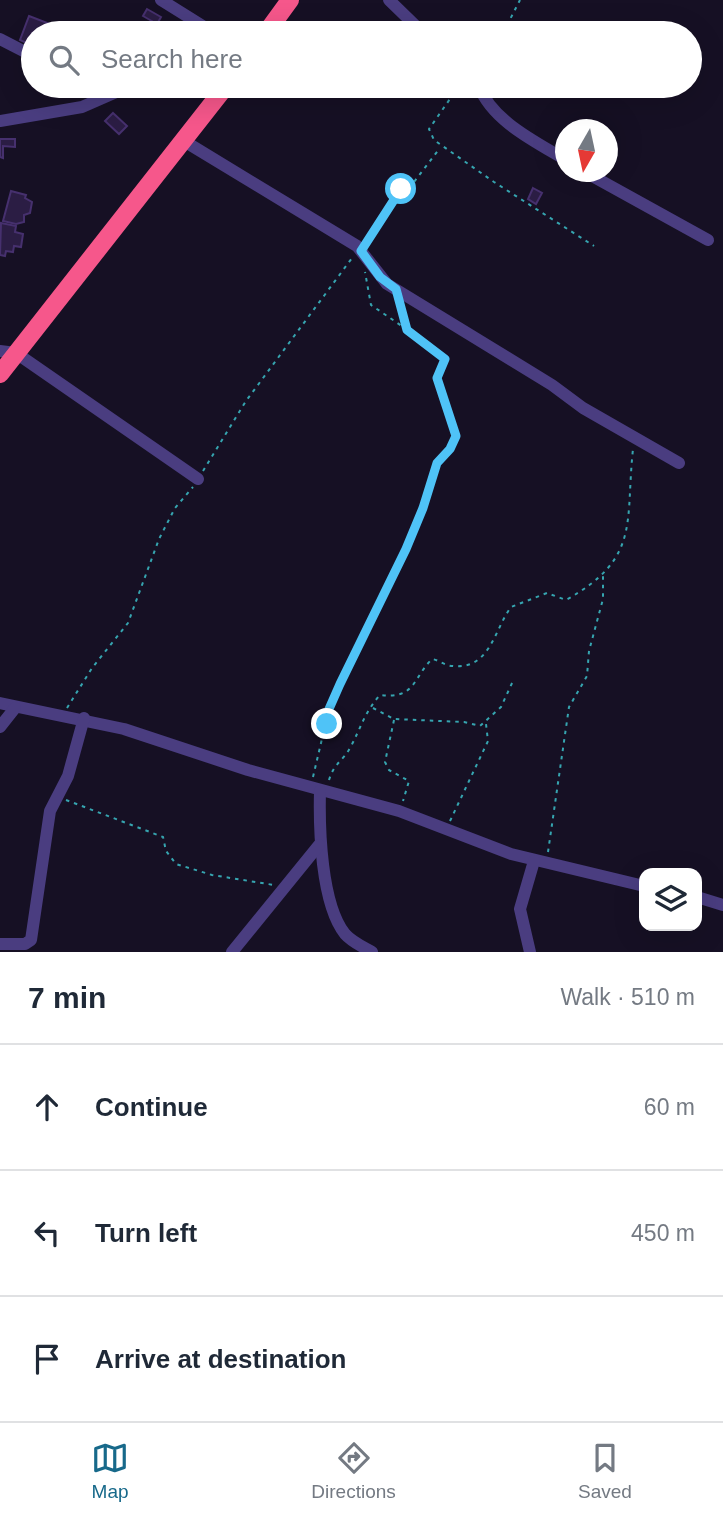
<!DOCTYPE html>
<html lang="en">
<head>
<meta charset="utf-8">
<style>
  body { margin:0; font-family:Helvetica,sans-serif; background:#f2f2f3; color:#1f2937 }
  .controls { position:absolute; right:21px; bottom:21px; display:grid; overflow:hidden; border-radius:14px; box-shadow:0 7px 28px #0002 }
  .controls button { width:63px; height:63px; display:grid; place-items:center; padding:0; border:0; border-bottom:2px solid #e0e1e3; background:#fff; color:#1f2937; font:35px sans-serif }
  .compass { position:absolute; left:555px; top:119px; width:63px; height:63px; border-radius:50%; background:#fff; box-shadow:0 7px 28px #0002; rotate:189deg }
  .stop { position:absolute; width:21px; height:21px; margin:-16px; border:5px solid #4fc3f7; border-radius:50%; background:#fff }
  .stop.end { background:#4fc3f7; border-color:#fff; box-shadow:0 2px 7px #0008 }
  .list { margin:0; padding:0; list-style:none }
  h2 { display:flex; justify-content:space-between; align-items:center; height:91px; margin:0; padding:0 28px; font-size:30px }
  h2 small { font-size:23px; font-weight:400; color:#747a83 }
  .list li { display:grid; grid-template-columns:46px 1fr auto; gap:21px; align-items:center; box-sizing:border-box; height:126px; padding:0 28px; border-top:2px solid #e0e1e3 }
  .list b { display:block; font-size:26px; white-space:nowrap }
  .list em { font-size:23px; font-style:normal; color:#747a83 }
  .icon { flex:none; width:38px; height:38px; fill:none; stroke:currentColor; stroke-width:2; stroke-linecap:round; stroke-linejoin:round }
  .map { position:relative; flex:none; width:723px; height:952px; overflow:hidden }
  .search { position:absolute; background:#fff; box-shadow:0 7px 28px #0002; left:21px; right:21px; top:21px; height:77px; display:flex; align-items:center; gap:18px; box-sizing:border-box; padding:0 24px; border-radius:38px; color:#747a83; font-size:26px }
  .sheet { height:469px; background:#fff }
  nav { display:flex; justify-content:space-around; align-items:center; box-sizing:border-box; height:98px; border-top:2px solid #e0e1e3; background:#fff; font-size:19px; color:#747a83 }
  nav a { display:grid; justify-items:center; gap:4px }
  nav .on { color:#17698a }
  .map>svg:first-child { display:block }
  .building { fill:#2b1d44; stroke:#46306e; stroke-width:2 }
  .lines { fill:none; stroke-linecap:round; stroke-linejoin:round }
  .path { stroke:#36a5b0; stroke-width:2; stroke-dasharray:3.5 5; stroke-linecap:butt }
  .minor { stroke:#4a3d80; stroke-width:12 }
  .highway { stroke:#f6578b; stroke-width:18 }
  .route { stroke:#4fc3f7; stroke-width:9 }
</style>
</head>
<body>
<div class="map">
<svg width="723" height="952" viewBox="0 0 723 952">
  <rect width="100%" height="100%" fill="#161024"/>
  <g class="building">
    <polygon points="147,9 161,17 157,24 143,16"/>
    <polygon points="29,16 50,24 46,33 33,33 33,46 20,40"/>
    <polygon points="113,113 127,126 119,134 105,121"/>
    <polygon points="0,139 15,139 15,147 3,146 3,158 0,157"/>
    <polygon points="533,188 542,193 536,204 528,199"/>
    <polygon points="11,191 26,195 25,198 32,202 30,213 24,215 24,222 16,224 3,221"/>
    <polygon points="1,223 16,226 15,232 23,234 21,247 14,246 13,252 6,251 5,256 0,255"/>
  </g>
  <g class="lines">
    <g class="path">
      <polyline points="503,33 520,0"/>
      <polyline points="459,86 429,129 434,140 494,182 594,246"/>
      <polyline points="368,241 394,197 414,182 440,148"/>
      <polyline points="399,304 406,329"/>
      <polyline points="203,471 246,401 352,258"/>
      <polyline points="67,708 92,668 128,623 159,539 175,508 193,487"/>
      <polyline points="373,708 394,719 464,722 480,726 501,707 513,681"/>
      <polyline points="394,720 385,762 389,770 409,781 403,801"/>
      <polyline points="313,777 329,709 406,549 437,463 450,449 456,433 437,378 445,360 437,350 371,305 365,272"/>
      <path d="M329 780C334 763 343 761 350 748 361 728 364 713 380 695 416 699 412 679 432 659 439 660 445 666 453 666 490 670 494 630 511 607L547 593 566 600C641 558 625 523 633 449"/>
      <polyline points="66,800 163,837 166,851 176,864 212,875 274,885"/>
      <polyline points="450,821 488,741 486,724"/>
      <polyline points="548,852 569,707 587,676 589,651 603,599 603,576"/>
    </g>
    <g class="minor">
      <polyline points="161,0 214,33"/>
      <polyline points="389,0 423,33"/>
      <polyline points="0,39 33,56"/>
      <path d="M479 86C492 121 536 142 566 160"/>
      <polyline points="0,121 82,107 130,86"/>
      <polyline points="184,141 357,246 387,284 552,385 583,408 679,463"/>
      <polyline points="585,172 708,240"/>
      <polyline points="0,351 16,353 198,479"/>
      <polyline points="0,703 124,729 248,770 399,811 511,854 644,886"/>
      <polyline points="0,727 15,708"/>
      <path d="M320 791C319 828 321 904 345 934 352 942 363 947 372 952"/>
      <polyline points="697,897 723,905"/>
      <polyline points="0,944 25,944 31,940 50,811 68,776 84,718"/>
      <polyline points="232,952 319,845"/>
      <polyline points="530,952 520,909 534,861"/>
    </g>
    <g class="highway">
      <polyline points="266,33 290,0"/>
      <polyline points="0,374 226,86"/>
    </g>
  </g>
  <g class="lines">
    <polyline class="route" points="327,724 329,709 340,684 406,549 423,508 437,463 450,449 456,436 437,378 445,359 407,330 396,289 380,277 361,251 401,189"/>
  </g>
</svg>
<div class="controls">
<button><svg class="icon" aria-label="layers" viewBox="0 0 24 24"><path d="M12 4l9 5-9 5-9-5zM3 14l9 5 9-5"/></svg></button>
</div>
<svg class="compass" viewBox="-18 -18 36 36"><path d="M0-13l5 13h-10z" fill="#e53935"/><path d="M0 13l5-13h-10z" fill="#747a83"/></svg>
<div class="stop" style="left:401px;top:189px"></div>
<div class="stop end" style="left:327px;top:724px"></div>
<div class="search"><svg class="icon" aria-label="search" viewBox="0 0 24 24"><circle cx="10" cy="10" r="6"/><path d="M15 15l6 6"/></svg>Search here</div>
</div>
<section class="sheet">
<h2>7 min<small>Walk · 510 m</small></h2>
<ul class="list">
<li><svg class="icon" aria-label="ahead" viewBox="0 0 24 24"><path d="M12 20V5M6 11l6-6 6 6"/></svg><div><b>Continue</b></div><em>60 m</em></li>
<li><svg class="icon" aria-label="left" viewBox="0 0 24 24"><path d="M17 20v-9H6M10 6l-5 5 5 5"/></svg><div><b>Turn left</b></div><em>450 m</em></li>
<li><svg class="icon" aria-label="arrive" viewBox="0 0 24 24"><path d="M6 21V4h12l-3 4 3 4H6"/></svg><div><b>Arrive at destination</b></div></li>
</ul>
</section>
<nav>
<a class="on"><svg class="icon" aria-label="map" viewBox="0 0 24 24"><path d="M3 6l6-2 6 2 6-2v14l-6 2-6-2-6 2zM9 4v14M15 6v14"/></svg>Map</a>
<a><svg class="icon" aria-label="directions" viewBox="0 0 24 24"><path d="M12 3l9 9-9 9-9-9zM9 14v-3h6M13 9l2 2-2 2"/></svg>Directions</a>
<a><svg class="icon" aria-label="saved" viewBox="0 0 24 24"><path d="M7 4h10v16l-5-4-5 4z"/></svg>Saved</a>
</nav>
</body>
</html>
